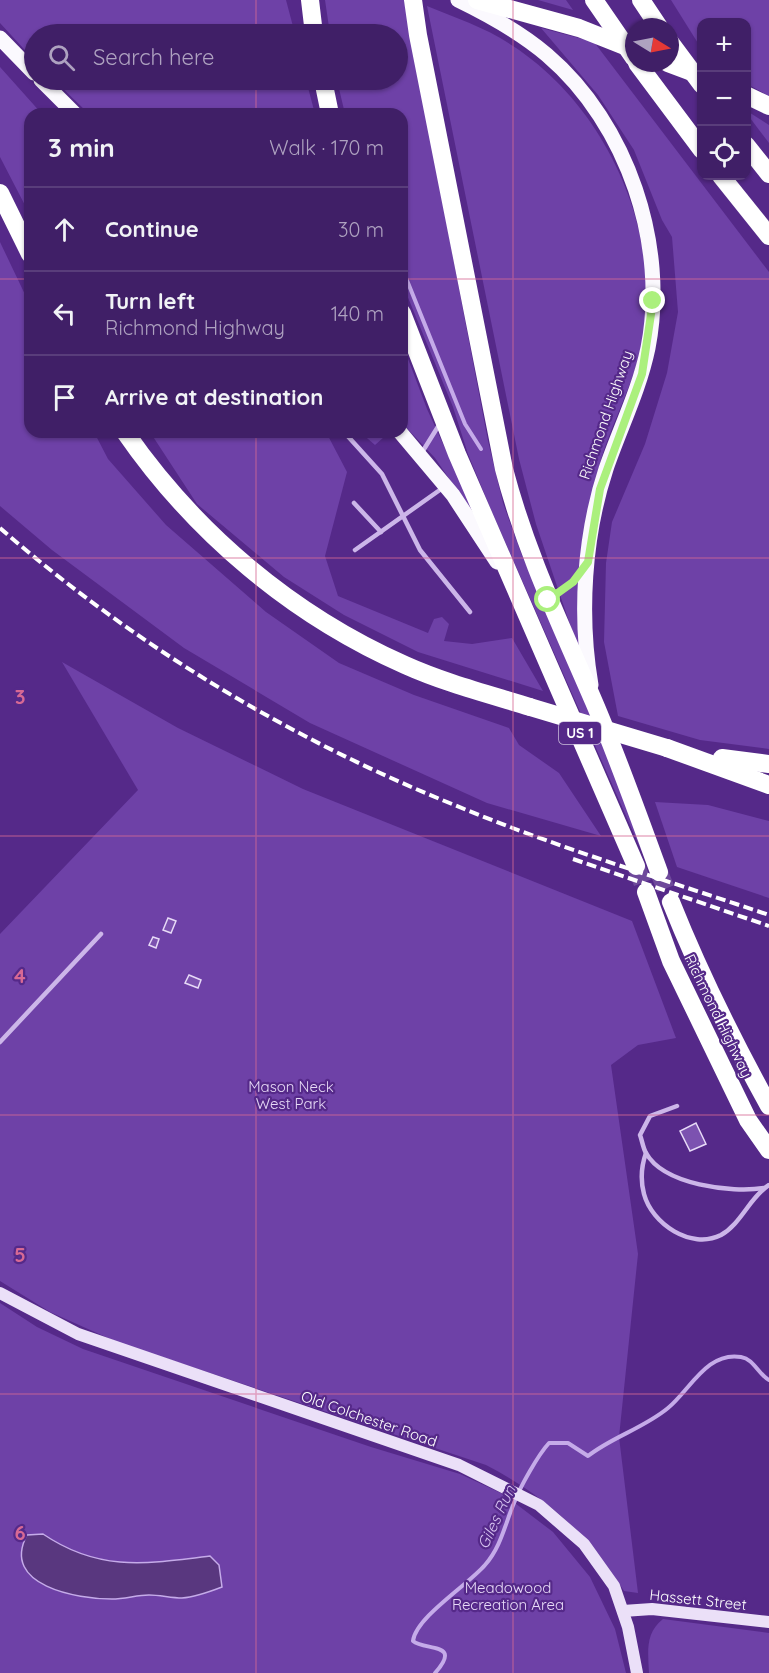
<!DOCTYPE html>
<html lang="en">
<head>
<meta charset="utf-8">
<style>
  body { margin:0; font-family:Quicksand,sans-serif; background:#47276d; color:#f1f3f6 }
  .controls { position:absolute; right:18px; top:18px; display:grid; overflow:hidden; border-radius:12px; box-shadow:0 2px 4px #0004 }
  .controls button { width:54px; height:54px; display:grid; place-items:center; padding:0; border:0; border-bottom:2px solid #593d7b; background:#401f67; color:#f1f3f6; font:30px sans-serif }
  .compass { position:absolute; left:625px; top:18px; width:54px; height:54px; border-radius:50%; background:#401f67; box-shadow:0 2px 4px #0004; rotate:100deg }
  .stop { position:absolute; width:18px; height:18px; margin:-14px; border:4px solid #abf07d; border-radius:50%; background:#fff }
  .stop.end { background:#abf07d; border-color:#fff; box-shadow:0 2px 6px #0008 }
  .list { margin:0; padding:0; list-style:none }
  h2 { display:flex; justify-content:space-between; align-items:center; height:78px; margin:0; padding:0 24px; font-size:26px }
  h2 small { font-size:20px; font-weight:400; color:#aea2c0 }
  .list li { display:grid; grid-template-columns:39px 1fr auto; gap:18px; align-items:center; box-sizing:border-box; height:84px; padding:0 24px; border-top:2px solid #593d7b }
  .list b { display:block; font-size:22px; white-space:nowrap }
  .list p { margin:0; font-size:20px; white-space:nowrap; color:#aea2c0 }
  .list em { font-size:20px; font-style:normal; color:#aea2c0 }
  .icon { flex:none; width:33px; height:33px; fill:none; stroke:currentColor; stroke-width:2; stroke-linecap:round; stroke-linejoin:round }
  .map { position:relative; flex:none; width:769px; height:1673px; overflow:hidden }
  .search { position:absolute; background:#401f67; box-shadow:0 2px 4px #0004; left:24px; top:24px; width:384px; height:66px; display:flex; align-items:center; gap:15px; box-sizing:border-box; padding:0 21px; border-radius:33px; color:#aea2c0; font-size:22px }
  .panel { position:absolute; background:#401f67; box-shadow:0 2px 4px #0004; left:24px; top:108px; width:384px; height:330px; border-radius:18px }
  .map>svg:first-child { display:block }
  .green { fill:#6e41a7 }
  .water { fill:#59377f; stroke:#c5abe9; stroke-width:1.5 }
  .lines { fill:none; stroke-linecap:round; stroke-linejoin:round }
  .stream { stroke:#c5abe9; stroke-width:4 }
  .building { fill:#7c52b0; stroke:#e7daf7; stroke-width:1.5 }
  .highway-tunnel { stroke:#6e499b; stroke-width:18; stroke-dasharray:18 9; stroke-linecap:butt }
  .lane { stroke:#ccb6e9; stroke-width:4.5 }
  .secondary { stroke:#ebe0f8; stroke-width:12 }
  .primary { stroke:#fbf9fe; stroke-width:15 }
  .highway { stroke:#fff; stroke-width:18 }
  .rail { stroke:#fff; stroke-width:4; stroke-dasharray:10 4.5; stroke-linecap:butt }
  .highway-bridge { stroke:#fff; stroke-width:18 }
  .route { stroke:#abf07d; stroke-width:8 }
  .grid { fill:none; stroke:#d76994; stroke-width:1.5; stroke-opacity:0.55 }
  .labels { text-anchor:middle; stroke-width:4.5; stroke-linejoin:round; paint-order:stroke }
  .shield { fill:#552989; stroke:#ccbfdc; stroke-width:1.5 }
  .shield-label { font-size:14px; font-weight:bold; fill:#fff }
  .street-label { font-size:15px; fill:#fff; stroke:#552989 }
  .park-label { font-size:15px; fill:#e7daf7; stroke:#552989 }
  .water-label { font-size:16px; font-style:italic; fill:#d6c2f0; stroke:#552989 }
  .grid-label { font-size:20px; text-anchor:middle; font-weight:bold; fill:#d76994; stroke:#552989; stroke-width:4.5; stroke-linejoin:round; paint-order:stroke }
</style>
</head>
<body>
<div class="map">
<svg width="769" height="1673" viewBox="0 0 769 1673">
  <rect width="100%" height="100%" fill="#552989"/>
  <g class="green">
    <polygon points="0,0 286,0 295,34 34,34 34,60 0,23"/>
    <polygon points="325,0 404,0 488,441 503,503 521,553 608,753 649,868 491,510 468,454 453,407 402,283 402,114 345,114 337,80 398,80 398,34 330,34"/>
    <polygon points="538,0 566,0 573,10"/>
    <polygon points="671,0 769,0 769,96 747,84 746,22 702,22 701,48"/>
    <path d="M427 6C456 18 487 28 513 46 605 106 662 229 643 338 635 386 607 428 597 476 593 494 593 515 592 535 588 575 585 616 581 657L536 524 519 459Z"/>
    <polygon points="541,28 594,42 769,272 769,749 700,740 618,716 604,642 606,563 612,522 645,444 667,373 678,312 672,237 662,220 634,150 598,95"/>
    <polygon points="0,67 42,114 30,114 30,215 0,157"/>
    <polygon points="54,80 306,80 315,114 89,114"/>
    <polygon points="747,111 769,125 769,143 747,114"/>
    <polygon points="0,242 30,305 30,432 94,432 108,459 166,525 266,612 339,663 414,695 509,728 519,745 559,773 601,836 487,803 310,723 184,648 52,550 0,506"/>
    <polygon points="402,343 427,409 480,524 435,458 402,423"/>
    <polygon points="150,432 326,432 347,472 325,556 338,596 428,633 434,619 442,617 449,624 444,641 472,644 512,638 543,691 418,652 344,615 284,577 197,504"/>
    <polygon points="360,432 380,432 384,437 375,445"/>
    <path d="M62 662 178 728 303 789 632 921 676 1038 638 1045 611 1065 638 1254 619 1437 638 1593 624 1591C589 1535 544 1495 486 1465L117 1342 50 1312 0 1281V934L138 790Z"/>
    <polygon points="655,802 708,805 769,821 769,898 677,867"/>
    <polygon points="0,1303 37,1327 83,1349 371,1447 460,1474 503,1494 553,1532 590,1577 615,1629 626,1673 0,1673"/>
    <path d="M663 1619 769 1633V1673H649C648 1652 645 1633 663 1619Z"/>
  </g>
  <path class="water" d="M43 1534C99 1572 146 1564 210 1556L219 1565 222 1587C209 1592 196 1597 182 1598 171 1598 160 1595 149 1595 137 1595 125 1599 112 1599 78 1599 0 1586 27 1535Z"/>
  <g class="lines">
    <g class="stream">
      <polyline points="402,268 465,424 481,449"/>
      <path d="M435 1673C463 1642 425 1651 413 1641 416 1617 468 1585 485 1565 501 1547 505 1524 514 1503 520 1487 538 1455 549 1443H568L588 1456C612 1437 644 1428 668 1408 690 1390 707 1351 741 1357 754 1359 758 1374 769 1380"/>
    </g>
  </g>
  <g class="building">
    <polygon points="168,918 176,921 171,933 163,930"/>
    <polygon points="153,937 159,939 156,948 149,945"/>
    <polygon points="189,975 201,980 198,988 185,983"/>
    <polygon points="696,1123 706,1144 690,1151 680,1131"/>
  </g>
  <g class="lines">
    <g class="highway-tunnel">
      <polyline points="636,866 646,892"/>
      <polyline points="659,872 671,902"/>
    </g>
    <g class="lane">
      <polyline points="344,432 382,474 420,550 470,612"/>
      <polyline points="421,454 439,425"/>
      <polyline points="354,503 381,532"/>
      <polyline points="355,550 444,487"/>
      <polyline points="553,597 573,582 582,570"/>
      <polyline points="0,1042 101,934"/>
      <path d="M677 1106 650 1116 640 1135C642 1140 643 1148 646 1153 664 1185 731 1193 764 1188"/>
      <path d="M646 1153C641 1167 640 1179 644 1194 652 1224 691 1250 721 1235 741 1224 750 1197 769 1185"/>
    </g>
    <g class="secondary">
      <polyline points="0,1293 78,1334 459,1465 539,1505 584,1544 614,1586 628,1627 637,1673"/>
      <polyline points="623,1611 652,1609 769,1622"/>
    </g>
    <g class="primary">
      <path d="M458 0C489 15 521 33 547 55 628 124 668 246 648 348 639 391 620 428 606 469 584 536 579 615 591 685"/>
      <polyline points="0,38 34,73"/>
      <polyline points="41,80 75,114"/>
      <polyline points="400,432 453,495 497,562"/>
    </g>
    <g class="highway">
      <polyline points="310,0 314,34"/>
      <path d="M413 0 418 35 504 469C526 553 560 623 594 702 618 758 638 815 659 872"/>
      <polyline points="477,0 579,28 632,49"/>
      <polyline points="641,0 659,27"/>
      <polyline points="637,63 702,150"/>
      <polyline points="668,63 700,75"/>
      <polyline points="323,80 330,114"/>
      <polyline points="746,95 769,106"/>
      <polyline points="746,145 769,174"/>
      <polyline points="721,176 769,236"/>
      <polyline points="0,193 30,254"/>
      <polyline points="402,313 457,454 636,866"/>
      <path d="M125 432C195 533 292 615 405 665 445 683 488 694 530 707"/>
      <polyline points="667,748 769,785"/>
      <polyline points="722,758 769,764"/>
      <polyline points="646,892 671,961 748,1120 769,1150"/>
      <path d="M671 902C699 972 732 1039 769 1106"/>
    </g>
    <g class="rail">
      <path d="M0 528C133 644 288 738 452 804 555 847 663 879 769 915"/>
      <polyline points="573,859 769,926"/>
    </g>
    <g class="highway-bridge">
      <polyline points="594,0 634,58"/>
      <polyline points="670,42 702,85"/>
      <polyline points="530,707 667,748"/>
    </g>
  </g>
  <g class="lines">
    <polyline class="route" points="548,600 573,582 588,562 600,489 642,374 653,301"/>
  </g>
  <path class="grid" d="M256 0V34M513 0V1673M256 80V114M0 279H30M402 279H769M256 432V1673M0 558H769M0 836H769M0 1115H769M0 1394H769"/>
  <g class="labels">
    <rect class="shield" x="559" y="722" width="42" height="22" rx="4.5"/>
    <g class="shield-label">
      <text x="580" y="738">US 1</text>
    </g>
    <g class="street-label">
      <text transform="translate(606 415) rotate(-71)" y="5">Richmond Highway</text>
      <text transform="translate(718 1016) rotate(64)" y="5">Richmond Highway</text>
      <text transform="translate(369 1419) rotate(19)" y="5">Old Colchester Road</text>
      <text transform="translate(698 1600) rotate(6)" y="5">Hassett Street</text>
    </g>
    <g class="park-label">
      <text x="291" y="1092">Mason Neck<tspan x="291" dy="17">West Park</tspan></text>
      <text x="508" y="1593">Meadowood<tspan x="508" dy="17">Recreation Area</tspan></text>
    </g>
    <g class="water-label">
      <text transform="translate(496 1517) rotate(-65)" y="6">Giles Run</text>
    </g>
  </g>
  <g class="grid-label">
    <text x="20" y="704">3</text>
    <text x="20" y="983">4</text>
    <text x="20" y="1262">5</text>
    <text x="20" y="1540">6</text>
  </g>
</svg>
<div class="controls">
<button>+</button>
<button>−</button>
<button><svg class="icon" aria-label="locate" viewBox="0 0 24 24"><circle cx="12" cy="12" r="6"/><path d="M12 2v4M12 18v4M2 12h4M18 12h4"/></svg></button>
</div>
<svg class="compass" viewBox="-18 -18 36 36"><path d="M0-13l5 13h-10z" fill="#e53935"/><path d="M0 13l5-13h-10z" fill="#aea2c0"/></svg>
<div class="stop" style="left:548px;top:600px"></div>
<div class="stop end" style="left:653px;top:301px"></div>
<div class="search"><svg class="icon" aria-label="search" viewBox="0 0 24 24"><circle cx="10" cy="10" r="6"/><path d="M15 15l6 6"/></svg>Search here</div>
<section class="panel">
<h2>3 min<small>Walk · 170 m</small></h2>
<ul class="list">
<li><svg class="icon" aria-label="ahead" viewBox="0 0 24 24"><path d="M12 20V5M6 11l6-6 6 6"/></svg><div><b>Continue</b></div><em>30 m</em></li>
<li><svg class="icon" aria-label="left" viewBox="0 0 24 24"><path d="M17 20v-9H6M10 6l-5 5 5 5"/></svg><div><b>Turn left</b><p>Richmond Highway</p></div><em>140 m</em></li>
<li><svg class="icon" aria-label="arrive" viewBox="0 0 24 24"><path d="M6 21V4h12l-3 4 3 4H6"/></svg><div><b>Arrive at destination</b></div></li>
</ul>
</section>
</div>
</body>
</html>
